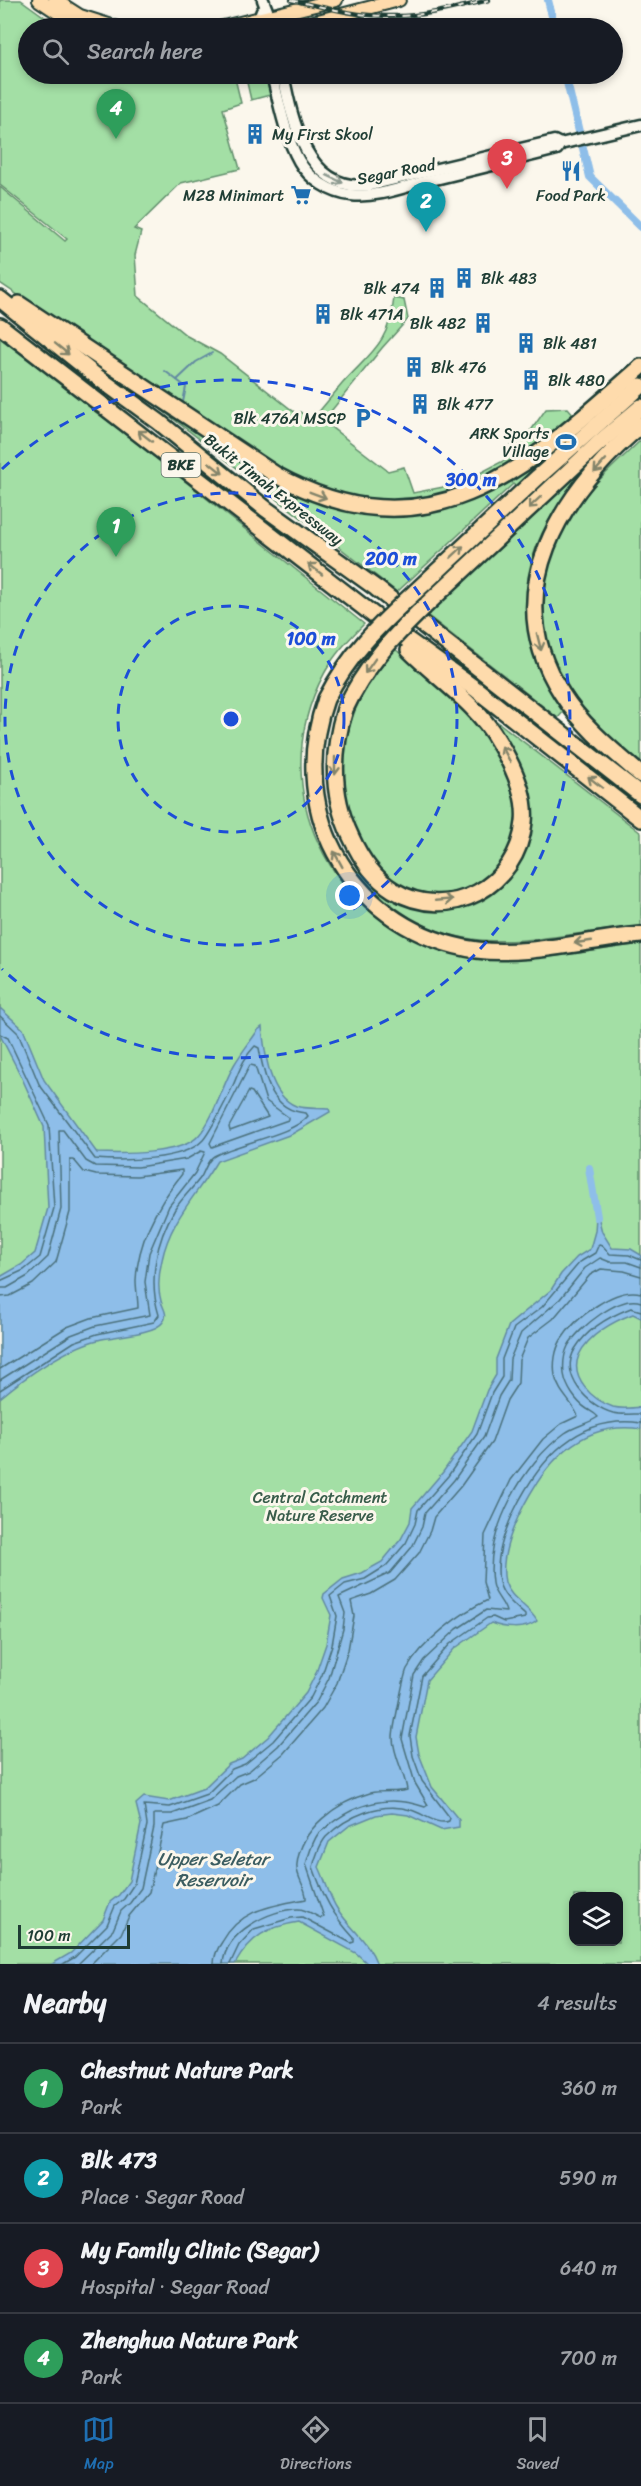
<!DOCTYPE html>
<html lang="en">
<head>
<meta charset="utf-8">
<style>
  body { margin:0; font-family:Sriracha,sans-serif; background:#242831; color:#f1f3f6 }
  .controls { position:absolute; right:18px; bottom:18px; display:grid; overflow:hidden; border-radius:12px; box-shadow:0 3px 9px #0003 }
  .controls button { width:54px; height:54px; display:grid; place-items:center; padding:0; border:0; border-bottom:2px solid #363941; background:#171b24; color:#f1f3f6; font:30px sans-serif }
  .scale { position:absolute; left:18px; bottom:15px; width:112px; box-sizing:border-box; padding-left:6px; border:3px solid #1f3d34; border-top:0; font-size:16px; line-height:21px; white-space:nowrap; color:#1f3d34; -webkit-text-stroke:4px #fbf7ec; paint-order:stroke }
  .you { position:absolute; left:350px; top:896px; width:21px; height:21px; margin:-15px; border:4px solid #fff; border-radius:50%; background:#1a73e8; box-shadow:0 0 0 9px #1a73e833 }
  .badge { display:grid; place-items:center; width:39px; height:39px; border-radius:50%; background:#1f6fb2; color:#fff; font-size:20px; font-weight:700 }
  .pin { position:absolute; translate:-50% -50px; filter:drop-shadow(0 2px 3px #0008) }
  .pin::after { content:''; position:absolute; top:32px; width:21px; height:18px; background:inherit; clip-path:polygon(0 0,100% 0,50% 100%) }
  .list { margin:0; padding:0; list-style:none }
  h2 { display:flex; justify-content:space-between; align-items:center; height:78px; margin:0; padding:0 24px; font-size:26px }
  h2 small { font-size:20px; font-weight:400; color:#9ea1a6 }
  .list li { display:grid; grid-template-columns:39px 1fr auto; gap:18px; align-items:center; box-sizing:border-box; height:90px; padding:0 24px; border-top:2px solid #363941 }
  .list b { display:block; font-size:22px; white-space:nowrap }
  .list p { margin:0; font-size:20px; white-space:nowrap; color:#9ea1a6 }
  .list em { font-size:20px; font-style:normal; color:#9ea1a6 }
  .icon { flex:none; width:33px; height:33px; fill:none; stroke:currentColor; stroke-width:2; stroke-linecap:round; stroke-linejoin:round }
  .map { position:relative; flex:none; width:641px; height:1964px; overflow:hidden }
  .search { position:absolute; background:#171b24; box-shadow:0 3px 9px #0003; left:18px; right:18px; top:18px; height:66px; display:flex; align-items:center; gap:15px; box-sizing:border-box; padding:0 21px; border-radius:33px; color:#9ea1a6; font-size:22px }
  .sheet { height:438px; background:#171b24 }
  nav { display:flex; justify-content:space-around; align-items:center; box-sizing:border-box; height:84px; border-top:2px solid #363941; background:#171b24; font-size:16px; color:#9ea1a6 }
  nav a { display:grid; justify-items:center; gap:3px }
  nav .on { color:#1f6fb2 }
  .map>svg:first-child { display:block }
  .green { fill:#a3dfa5; stroke:#618e6c; stroke-width:1.5; fill-rule:evenodd }
  .water { fill:#8ebee9; stroke:#628aa1; stroke-width:1.5 }
  .lines { fill:none; stroke-linecap:round; stroke-linejoin:round }
  .shore { stroke:#4b717c; stroke-width:1.5 }
  .stream { stroke:#628aa1; stroke-width:2 }
  .canal { stroke:#8ebee9; stroke-width:8 }
  .minor-casing { stroke:#1f3d34; stroke-width:15 }
  .major-casing { stroke:#1f3d34; stroke-width:16 }
  .highway-casing { stroke:#1f3d34; stroke-width:20 }
  .minor { stroke:#fbf7ec; stroke-width:10 }
  .major { stroke:#fedbac; stroke-width:12 }
  .highway { stroke:#fedbac; stroke-width:15 }
  .rail-casing { stroke:#1f3d34; stroke-width:4.5 }
  .rail { stroke:#fbf7ec; stroke-width:2; stroke-dasharray:7; stroke-linecap:butt }
  .highway-bridge-casing { stroke:#1f3d34; stroke-width:20; stroke-linecap:butt }
  .highway-bridge { stroke:#fedbac; stroke-width:15 }
  .oneway { stroke:#8d9a90 }
  .oneway2 { stroke:#83846a }
  .ring { fill:none; stroke:#1d4ed8; stroke-width:3; stroke-dasharray:10 8 }
  .labels { text-anchor:middle; stroke-width:6; stroke-linejoin:round; paint-order:stroke }
  .shield { fill:#fbf7ec; stroke:#61756b; stroke-width:1.5 }
  .shield-label { font-size:15px; font-weight:bold; fill:#1f3d34 }
  .poi-label { font-size:16px; fill:#1f3d34; stroke:#fbf7ec; text-anchor:start }
  .street-label { font-size:16px; fill:#1f3d34; stroke:#fbf7ec }
  .park-label { font-size:16px; fill:#395d4b; stroke:#fbf7ec }
  .water-label { font-size:18px; font-style:italic; fill:#3b5d61; stroke:#fbf7ec }
  .centre { fill:#1d4ed8; stroke:#fbf7ec; stroke-width:3 }
  .ring-label { font-size:18px; text-anchor:middle; font-weight:bold; fill:#1d4ed8; stroke:#fbf7ec; stroke-width:6; stroke-linejoin:round; paint-order:stroke }
</style>
</head>
<body>
<div class="map">
<svg width="641" height="1964" viewBox="0 0 641 1964">
  <rect width="100%" height="100%" fill="#fbf7ec"/>
  <filter id="ink" filterUnits="userSpaceOnUse"><feTurbulence type="fractalNoise" baseFrequency=".0167" numOctaves="2"/><feDisplacementMap in="SourceGraphic" scale="12" xChannelSelector="R" yChannelSelector="G"/><feConvolveMatrix kernelMatrix="1 2 1 2 8 2 1 2 1" color-interpolation-filters="sRGB"/></filter>
  <g filter="url(#ink)">
    <g class="green">
      <path d="M0 0H21L60 28H28V74H234L241 103 223 109 240 169 181 183 134 229 141 232 135 255 138 296 187 336 220 354 297 414 300 412 312 420C322 408 332 396 342 384 371 352 389 344 394 298L404 300 408 319 382 348 323 421 388 471 404 467 413 493 459 484 507 459 511 446 532 429 546 409 568 408 574 415 534 448 490 478 414 502 365 501 303 483 238 443 0 283V187L65 241 67 239 0 185Z"/>
      <polygon points="245,74 265,74 270,95 251,100"/>
      <path d="M0 338 156 458 364 624C352 636 340 648 331 662 256 781 329 931 465 956 519 966 586 951 641 944V1964H0ZM574 1896H618V1942H574Z"/>
      <polygon points="641,359 641,395 526,496 513,484 397,592 162,410 166,405 284,483 426,512 468,500 494,488"/>
      <path d="M641 440V765C625 751 607 739 594 722 577 702 559 677 551 653 536 607 546 552 572 513 591 485 617 463 641 440Z"/>
      <path d="M601 449 603 451C586 471 567 490 554 512 510 581 522 646 564 711L558 718 427 615Z"/>
      <path d="M394 648C447 695 533 756 513 837 510 850 502 868 491 876 469 889 450 901 423 895 399 889 384 875 370 856 321 788 343 707 394 648Z"/>
      <path d="M472 702 641 833V926C529 936 444 973 358 872L360 870C410 930 499 925 526 847 530 838 534 822 531 811 528 800 519 789 514 779 500 753 486 727 472 702Z"/>
    </g>
    <g class="water">
      <path d="M0 1008 23 1029 44 1080 97 1153C121 1154 183 1155 199 1135 214 1118 223 1084 234 1065 241 1053 250 1042 258 1030L262 1027C265 1054 269 1095 296 1106 305 1109 319 1108 329 1109L330 1112 292 1134 217 1161C197 1195 170 1220 162 1260 159 1273 157 1288 161 1301 163 1309 169 1314 163 1322 155 1334 113 1336 98 1340 66 1348 25 1377 0 1398V1277L21 1265 35 1253 48 1208 44 1127 21 1076 0 1035Z"/>
      <path d="M598 1216 602 1232 612 1248 631 1249 641 1255V1318L633 1314C614 1321 588 1335 579 1355 569 1379 593 1400 613 1407 621 1409 633 1408 641 1407V1429C579 1420 543 1465 519 1515 510 1534 500 1560 505 1582 510 1599 529 1606 537 1621 525 1631 503 1628 491 1623L454 1649 427 1680 416 1737 419 1754 432 1787 459 1820V1827L441 1830 408 1815 392 1813 376 1815 349 1826 329 1842 319 1867C326 1881 329 1897 338 1910 351 1929 369 1942 377 1964H368L356 1953 299 1922C267 1927 251 1936 235 1964H52L71 1953 103 1920 110 1902 119 1895 129 1881 141 1824 136 1804 144 1797 169 1801 204 1788 229 1764 242 1759 268 1737 306 1693 316 1673 326 1644 331 1615 323 1598 324 1594 343 1579 362 1573 382 1562 401 1539 410 1522 412 1508 443 1472 472 1431 487 1390 496 1375V1359L509 1325 551 1290 561 1274 577 1257 590 1249 595 1231 596 1217Z"/>
    </g>
    <g class="lines">
      <g class="shore">
        <path d="M0 1016 18 1033 39 1084 95 1159C122 1161 184 1161 203 1140 210 1132 226 1101 231 1090 238 1075 242 1059 255 1046L259 1048C264 1077 271 1111 306 1113L308 1116C294 1134 239 1143 216 1155 208 1158 205 1170 201 1177 193 1188 182 1198 175 1209 156 1241 148 1280 159 1315L154 1322 97 1334 74 1342 0 1390"/>
        <polyline points="0,1034 8,1038 49,1125 54,1208 40,1257 24,1270 0,1281"/>
        <polygon points="250,1065 255,1066 266,1101 288,1117 288,1120 212,1147 210,1143"/>
        <polygon points="249,1091 252,1092 268,1117 230,1131 229,1127"/>
        <polyline points="0,1288 7,1288 28,1276 48,1257 61,1209 59,1130 63,1130 86,1161 95,1166 138,1167 187,1159 201,1151 205,1152 195,1173 169,1206 149,1253 145,1282 150,1315 95,1326 71,1335 0,1380"/>
        <path d="M0 1297 10 1296 33 1284 56 1262 70 1212V1160H74L84 1172 96 1175 137 1176 182 1170V1174C158 1204 138 1240 136 1280 136 1289 138 1299 138 1308L91 1318 67 1327 0 1369"/>
        <path d="M641 1311 631 1308C610 1316 587 1329 575 1349 559 1376 588 1406 613 1413 621 1415 632 1414 641 1414"/>
        <polyline points="63,1964 75,1957 107,1925 115,1906 124,1899 134,1884 147,1825 144,1805 170,1807 207,1794 232,1769 245,1764 273,1741 311,1697 322,1675 332,1645 337,1616 330,1596 345,1584 365,1579 386,1566 406,1543 415,1524 418,1510 448,1476 477,1434 492,1393 502,1377 502,1359 514,1328 542,1307 580,1262 595,1253 599,1244 602,1245 610,1254 629,1255 641,1260"/>
        <polyline points="78,1964 113,1930 121,1911 130,1903 141,1888 154,1827 154,1814 172,1814 210,1800 236,1776 249,1771 278,1746 317,1701 329,1678 343,1629 345,1613 339,1597 390,1573 412,1547 422,1527 425,1513 454,1480 484,1437 499,1396 509,1380 510,1359 521,1333 560,1299 585,1268 600,1258 610,1262 627,1262 641,1267"/>
        <polyline points="91,1964 121,1934 129,1916 149,1892 164,1825 187,1820 218,1806 240,1784 254,1778 283,1754 323,1708 337,1683 348,1650 354,1616 351,1601 371,1594 395,1580 419,1553 430,1531 434,1517 461,1486 492,1442 507,1400 518,1383 519,1360 528,1338 553,1319 590,1275 601,1269 624,1271 641,1276"/>
        <path d="M214 1964C214 1955 217 1949 222 1942 241 1908 272 1906 306 1899 307 1887 295 1877 297 1864 301 1828 337 1802 370 1793 382 1790 396 1793 407 1790 405 1773 393 1756 393 1737 393 1729 404 1675 407 1669 422 1642 461 1612 488 1600L483 1582 485 1535 511 1480 543 1439 561 1424 578 1416C572 1401 559 1394 555 1376 553 1364 555 1350 561 1340 574 1319 615 1286 641 1293"/>
        <path d="M223 1964C225 1932 270 1909 298 1909 306 1909 314 1915 321 1918L324 1917 306 1864C309 1855 312 1842 318 1834 321 1831 326 1828 329 1825 358 1802 389 1794 425 1807L428 1805 415 1783 402 1739 414 1675 424 1660 457 1629 486 1610 506 1612C504 1602 493 1594 492 1583 485 1531 523 1463 565 1433 575 1426 588 1424 598 1417 595 1413 592 1412 587 1409 576 1402 566 1387 564 1374 563 1365 564 1354 568 1346 578 1328 620 1294 641 1302"/>
        <path d="M230 1964 239 1945 254 1929 291 1918 302 1917 351 1943 354 1942V1938C332 1914 324 1898 313 1867 315 1858 320 1844 326 1837 347 1816 381 1801 411 1810 423 1813 437 1826 449 1821L450 1818 422 1781 413 1756 410 1736 422 1676 450 1644 487 1618 493 1617 504 1622 525 1618V1615C515 1606 502 1596 499 1582 495 1557 504 1533 514 1511 539 1460 578 1414 641 1423"/>
      </g>
      <g class="stream">
        <polyline points="165,371 186,387 183,402"/>
        <polyline points="177,380 196,362 212,353"/>
      </g>
      <g class="canal">
        <polyline points="548,0 555,28"/>
        <polyline points="565,74 590,177 641,227"/>
        <polyline points="589,1168 597,1217"/>
      </g>
      <g class="minor-casing">
        <g id="minor">
          <polyline points="263,0 274,28"/>
          <polyline points="261,28 259,19 262,11"/>
          <path d="M272 74C278 99 286 139 299 161 309 179 331 193 351 195 376 198 404 187 427 181 471 170 514 160 557 149L560 144"/>
          <path d="M283 74C292 120 307 194 370 185L554 141 560 144 641 125"/>
        </g>
      </g>
      <g class="major-casing">
        <g id="major">
          <polyline points="39,0 81,28"/>
          <polyline points="55,0 80,16 118,28"/>
          <polyline points="219,28 336,0"/>
          <polyline points="291,28 399,0"/>
        </g>
      </g>
      <g class="highway-casing">
        <g id="highway">
          <polyline points="0,299 96,376 159,422 266,509 376,588 641,795"/>
          <path d="M19 304 276 475C432 560 528 467 641 367"/>
          <polyline points="0,326 380,620 477,690 641,819"/>
          <path d="M641 425C561 493 496 592 562 694 582 726 612 750 641 775"/>
          <polyline points="415,592 538,477 641,386"/>
          <polyline points="424,607 600,442 641,407"/>
          <path d="M326 699C284 816 355 932 477 950 526 957 591 939 641 935"/>
          <path d="M345 709C332 751 331 796 351 837 360 857 374 878 393 890 449 924 518 886 524 822 527 795 512 764 498 741 478 705 438 679 409 650"/>
        </g>
      </g>
      <use href="#minor" class="minor"/>
      <use href="#major" class="major"/>
      <use href="#highway" class="highway"/>
      <g class="rail-casing">
        <path id="rail" d="M291 0C323 7 355 16 388 16 423 17 456 8 489 0"/>
      </g>
      <use href="#rail" class="rail"/>
      <g class="highway-bridge-casing">
        <g id="highway-bridge">
          <path d="M326 699C349 654 378 626 415 592"/>
          <path d="M345 709C364 668 392 638 424 607"/>
        </g>
      </g>
      <use href="#highway-bridge" class="highway-bridge"/>
    </g>
    <defs><path id="oneway-shaft" d="M-6 0H5M1.5-3L5.5 0L1.5 3" fill="none" stroke-width="1.6" stroke-linecap="round" stroke-linejoin="round" transform="scale(1.5)"/></defs>
    <use class="oneway" href="#oneway-shaft" transform="translate(335 179) rotate(26)"/>
    <g class="oneway2">
      <use href="#oneway-shaft" transform="translate(62 349) rotate(39)"/>
      <use href="#oneway-shaft" transform="translate(145 436) rotate(-142)"/>
      <use href="#oneway-shaft" transform="translate(600 466) rotate(132)"/>
      <use href="#oneway-shaft" transform="translate(216 468) rotate(39)"/>
      <use href="#oneway-shaft" transform="translate(318 495) rotate(21)"/>
      <use href="#oneway-shaft" transform="translate(535 502) rotate(137)"/>
      <use href="#oneway-shaft" transform="translate(457 552) rotate(-43)"/>
      <use href="#oneway-shaft" transform="translate(315 569) rotate(-142)"/>
      <use href="#oneway-shaft" transform="translate(539 642) rotate(76)"/>
      <use href="#oneway-shaft" transform="translate(370 666) rotate(125)"/>
      <use href="#oneway-shaft" transform="translate(506 754) rotate(-118)"/>
      <use href="#oneway-shaft" transform="translate(335 766) rotate(90)"/>
      <use href="#oneway-shaft" transform="translate(595 782) rotate(-142)"/>
      <use href="#oneway-shaft" transform="translate(338 859) rotate(-119)"/>
      <use href="#oneway-shaft" transform="translate(444 900) rotate(-5)"/>
      <use href="#oneway-shaft" transform="translate(583 942) rotate(172)"/>
    </g>
  </g>
  <g class="ring">
    <circle cx="231" cy="719" r="113"/>
    <circle cx="231" cy="719" r="226"/>
    <path d="M2 469A339 339 0 1 1 2 969"/>
  </g>
  <defs>
    <g id="building-bare" transform="scale(1.62)"><path d="M-4-6H4V6H1V3H-1V6H-4ZM-2.5-4.3h1.7v1.8h-1.7ZM.8-4.3h1.7v1.8H.8ZM-2.5-1h1.7V.8h-1.7ZM.8-1h1.7V.8H.8Z" fill="#1f6fb2" stroke="#fbf7ec" stroke-width="2.5" paint-order="stroke"/></g>
    <g id="restaurant-bare" transform="scale(1.62)"><path d="M-5-6h1v4h1v-4h1v4h1v-4h1v5L-1.5 .5V6h-2V.5L-5-1ZM5-6V6H3V1.5H1.5Q1.5-4 5-6Z" fill="#1f6fb2" stroke="#fbf7ec" stroke-width="2.5" paint-order="stroke"/></g>
    <g id="supermarket-bare" transform="scale(1.62)"><path d="M-6-5.5h2.5l.6 2H6L4.5 2H-2.5L-4.4-4H-6ZM-1.5 3.2a1.3 1.3 0 1 0 .1 0ZM3 3.2a1.3 1.3 0 1 0 .1 0Z" fill="#1f6fb2" stroke="#fbf7ec" stroke-width="2.5" paint-order="stroke"/></g>
    <g id="parking-bare" transform="scale(1.62)"><path d="M-3.5-5.5H1a3.5 3.5 0 0 1 0 7H-1V5.5H-3.5ZM-1-3.4V-.6H.8a1.4 1.4 0 0 0 0-2.8Z" fill="#1f6fb2" stroke="#fbf7ec" stroke-width="2.5" paint-order="stroke"/></g>
    <g id="stadium-bare" transform="scale(1.62)"><path d="M0-5a6.5 5 0 1 0 0 10a6.5 5 0 1 0 0-10ZM-3.5-1.8h7v3.6h-7Z" fill="#1f6fb2" stroke="#fbf7ec" stroke-width="2.5" paint-order="stroke"/></g>
  </defs>
  <g fill-rule="evenodd">
    <use href="#building-bare" x="255" y="134"/>
    <use href="#restaurant-bare" x="571" y="171"/>
    <use href="#supermarket-bare" x="301" y="195"/>
    <use href="#building-bare" x="464" y="278"/>
    <use href="#building-bare" x="437" y="288"/>
    <use href="#building-bare" x="323" y="314"/>
    <use href="#building-bare" x="483" y="323"/>
    <use href="#building-bare" x="526" y="343"/>
    <use href="#building-bare" x="414" y="367"/>
    <use href="#building-bare" x="531" y="380"/>
    <use href="#building-bare" x="420" y="404"/>
    <use href="#parking-bare" x="363" y="418"/>
    <use href="#stadium-bare" x="566" y="442"/>
  </g>
  <g class="labels">
    <rect class="shield" x="161.5" y="453" width="39" height="24" rx="4.5"/>
    <g class="shield-label">
      <text x="181" y="470">BKE</text>
    </g>
    <g class="poi-label">
      <text x="272" y="140">My First Skool</text>
      <text x="284" y="201" text-anchor="end">M28 Minimart</text>
      <text x="571" y="201" text-anchor="middle">Food Park</text>
      <text x="481" y="284">Blk 483</text>
      <text x="420" y="294" text-anchor="end">Blk 474</text>
      <text x="340" y="320">Blk 471A</text>
      <text x="466" y="329" text-anchor="end">Blk 482</text>
      <text x="543" y="349">Blk 481</text>
      <text x="431" y="373">Blk 476</text>
      <text x="548" y="386">Blk 480</text>
      <text x="437" y="410">Blk 477</text>
      <text x="346" y="424" text-anchor="end">Blk 476A MSCP</text>
      <text x="549" y="439" text-anchor="end">ARK Sports<tspan x="549" dy="18">Village</tspan></text>
    </g>
    <g class="street-label">
      <text transform="translate(396 171) rotate(-11)" y="6">Segar Road</text>
      <text transform="translate(274 489) rotate(38)" y="6">Bukit Timah Expressway</text>
    </g>
    <g class="park-label">
      <text x="320" y="1503">Central Catchment<tspan x="320" dy="18">Nature Reserve</tspan></text>
    </g>
    <g class="water-label">
      <text x="213" y="1865">Upper Seletar<tspan x="213" dy="21">Reservoir</tspan></text>
    </g>
  </g>
  <circle cx="231" cy="719" r="9" class="centre"/>
  <g class="ring-label">
    <text x="471" y="486">300 m</text>
    <text x="391" y="565">200 m</text>
    <text x="311" y="645">100 m</text>
  </g>
</svg>
<div class="controls">
<button><svg class="icon" aria-label="layers" viewBox="0 0 24 24"><path d="M12 4l9 5-9 5-9-5zM3 14l9 5 9-5"/></svg></button>
</div>
<div class="scale">100 m</div>
<div class="you"></div>
<div class="pin badge" style="left:116px;top:557px;background:#2e9e5b">1</div>
<div class="pin badge" style="left:426px;top:232px;background:#0f9aa8">2</div>
<div class="pin badge" style="left:507px;top:189px;background:#e0444e">3</div>
<div class="pin badge" style="left:116px;top:139px;background:#2e9e5b">4</div>
<div class="search"><svg class="icon" aria-label="search" viewBox="0 0 24 24"><circle cx="10" cy="10" r="6"/><path d="M15 15l6 6"/></svg>Search here</div>
</div>
<section class="sheet">
<h2>Nearby<small>4 results</small></h2>
<ul class="list">
<li><span class="badge" style="background:#2e9e5b">1</span><div><b>Chestnut Nature Park</b><p>Park</p></div><em>360 m</em></li>
<li><span class="badge" style="background:#0f9aa8">2</span><div><b>Blk 473</b><p>Place · Segar Road</p></div><em>590 m</em></li>
<li><span class="badge" style="background:#e0444e">3</span><div><b>My Family Clinic (Segar)</b><p>Hospital · Segar Road</p></div><em>640 m</em></li>
<li><span class="badge" style="background:#2e9e5b">4</span><div><b>Zhenghua Nature Park</b><p>Park</p></div><em>700 m</em></li>
</ul>
</section>
<nav>
<a class="on"><svg class="icon" aria-label="map" viewBox="0 0 24 24"><path d="M3 6l6-2 6 2 6-2v14l-6 2-6-2-6 2zM9 4v14M15 6v14"/></svg>Map</a>
<a><svg class="icon" aria-label="directions" viewBox="0 0 24 24"><path d="M12 3l9 9-9 9-9-9zM9 14v-3h6M13 9l2 2-2 2"/></svg>Directions</a>
<a><svg class="icon" aria-label="saved" viewBox="0 0 24 24"><path d="M7 4h10v16l-5-4-5 4z"/></svg>Saved</a>
</nav>
</body>
</html>
